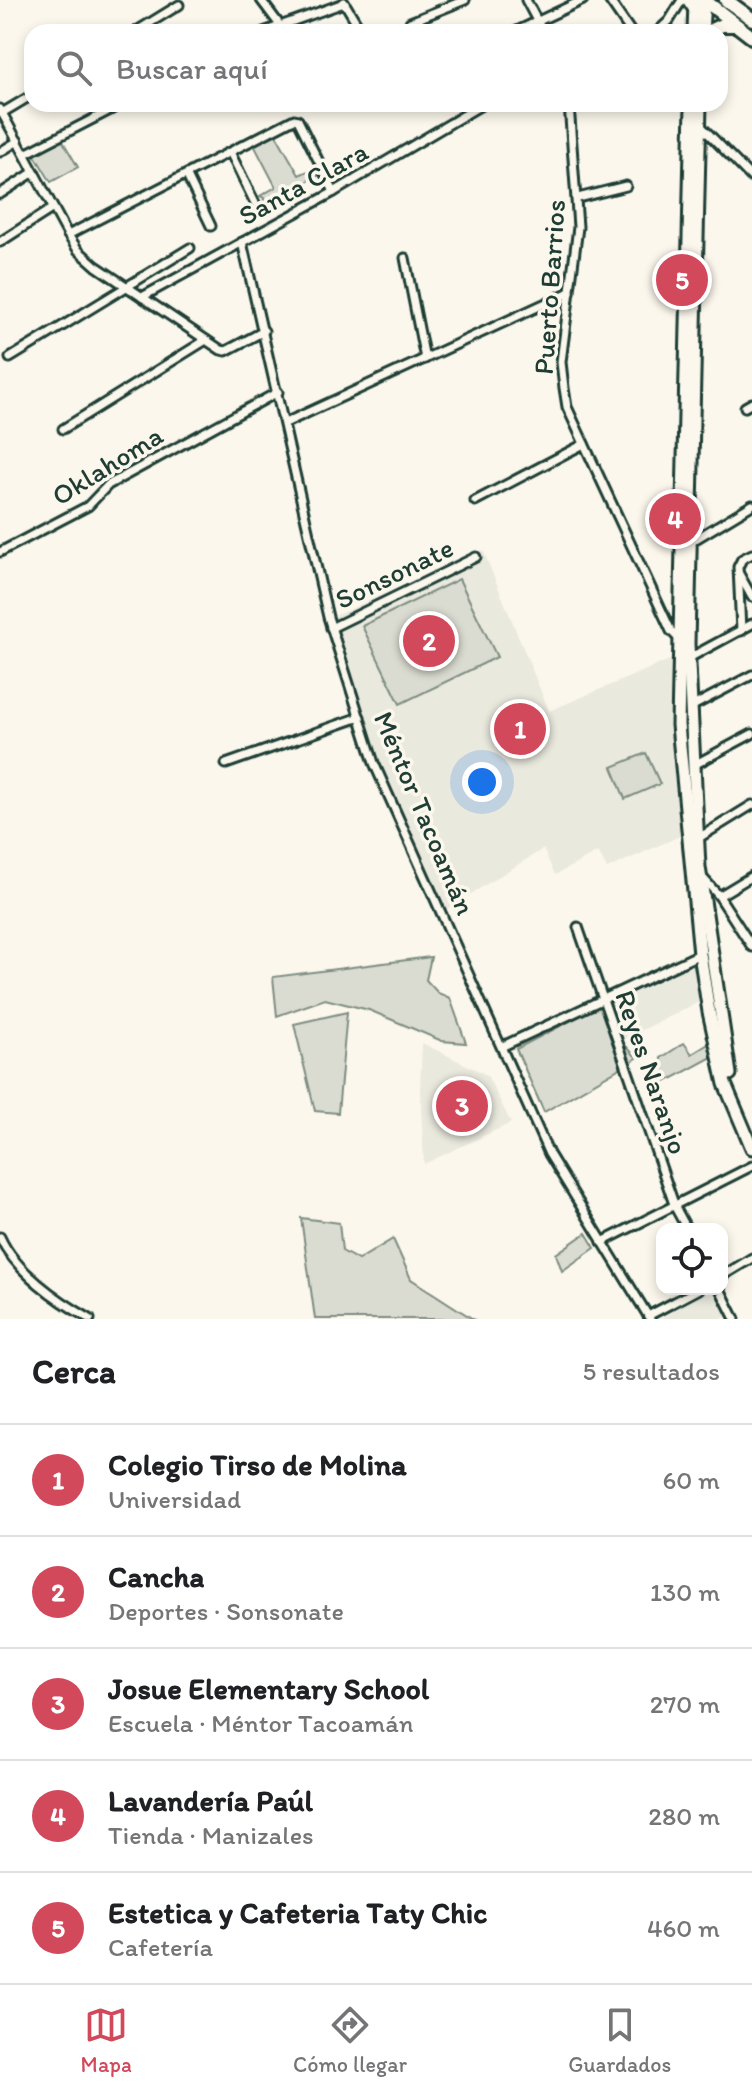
<!DOCTYPE html>
<html lang="es">
<head>
<meta charset="utf-8">
<style>
  body { margin:0; font-family:Itim,sans-serif; background:#f2f2f2; color:#202124 }
  .controls { position:absolute; right:24px; bottom:24px; display:grid; overflow:hidden; border-radius:16px; box-shadow:0 4px 12px #0003 }
  .controls button { width:72px; height:72px; display:grid; place-items:center; padding:0; border:0; border-bottom:2px solid #e0e0e0; background:#fff; color:#202124; font:40px sans-serif }
  .you { position:absolute; left:482px; top:782px; width:28px; height:28px; margin:-20px; border:6px solid #fff; border-radius:50%; background:#1a73e8; box-shadow:0 0 0 12px #1a73e833 }
  .badge { display:grid; place-items:center; width:52px; height:52px; border-radius:50%; background:#d1495b; color:#fff; font-size:26px; font-weight:700 }
  .pin { position:absolute; translate:-50% -50%; border:4px solid #fff; box-shadow:0 2px 8px #0006 }
  .list { margin:0; padding:0; list-style:none }
  h2 { display:flex; justify-content:space-between; align-items:center; height:104px; margin:0; padding:0 32px; font-size:34px }
  h2 small { font-size:26px; font-weight:400; color:#757577 }
  .list li { display:grid; grid-template-columns:52px 1fr auto; gap:24px; align-items:center; box-sizing:border-box; height:112px; padding:0 32px; border-top:2px solid #e0e0e0 }
  .list b { display:block; font-size:30px; white-space:nowrap }
  .list p { margin:0; font-size:26px; white-space:nowrap; color:#757577 }
  .list em { font-size:26px; font-style:normal; color:#757577 }
  .icon { flex:none; width:44px; height:44px; fill:none; stroke:currentColor; stroke-width:2; stroke-linecap:round; stroke-linejoin:round }
  .map { position:relative; flex:none; width:752px; height:1319px; overflow:hidden }
  .search { position:absolute; background:#fff; box-shadow:0 4px 12px #0003; left:24px; right:24px; top:24px; height:88px; display:flex; align-items:center; gap:20px; box-sizing:border-box; padding:0 28px; border-radius:24px; color:#757577; font-size:30px }
  .sheet { height:664px; background:#fff }
  nav { display:flex; justify-content:space-around; align-items:center; box-sizing:border-box; height:112px; border-top:2px solid #e0e0e0; background:#fff; font-size:22px; color:#757577 }
  nav a { display:grid; justify-items:center; gap:4px }
  nav .on { color:#d1495b }
  .map>svg:first-child { display:block }
  .built { fill:#eae9de }
  .green { fill:#dbdcd1; stroke:#7d8c82; stroke-width:2 }
  .lines { fill:none; stroke-linecap:round; stroke-linejoin:round }
  .primary-tunnel { stroke:#cfd2c7; stroke-width:12; stroke-dasharray:12 6; stroke-linecap:butt }
  .street-casing { stroke:#1f3d34; stroke-width:13 }
  .secondary-casing { stroke:#1f3d34; stroke-width:17 }
  .primary-casing { stroke:#1f3d34; stroke-width:18 }
  .street { stroke:#fbf7ec; stroke-width:7 }
  .secondary { stroke:#fbf7ec; stroke-width:11 }
  .primary { stroke:#fbf7ec; stroke-width:12 }
  .labels { text-anchor:middle; stroke-width:7; stroke-linejoin:round; paint-order:stroke }
  .street-label { font-size:28px; fill:#1f3d34; stroke:#fbf7ec }
</style>
</head>
<body>
<div class="map">
<svg width="752" height="1319" viewBox="0 0 752 1319">
  <rect width="100%" height="100%" fill="#fbf7ec"/>
  <filter id="ink" filterUnits="userSpaceOnUse"><feTurbulence type="fractalNoise" baseFrequency=".0125" numOctaves="2"/><feDisplacementMap in="SourceGraphic" scale="16" xChannelSelector="R" yChannelSelector="G"/><feConvolveMatrix kernelMatrix="1 2 1 2 8 2 1 2 1" color-interpolation-filters="sRGB"/></filter>
  <g filter="url(#ink)">
    <g class="built">
      <polygon points="483,550 549,711 672,659 682,835 607,869 598,852 555,875 543,849 442,912 374,763 328,619"/>
      <polygon points="696,962 703,1000 624,1039 615,1002"/>
      <polygon points="422,1043 487,1075 511,1123 424,1164 420,1089"/>
      <polygon points="708,1289 714,1289 730,1315 722,1319 660,1319"/>
    </g>
    <g class="green">
      <polygon points="274,131 299,175 315,168 319,175 263,206 264,198 260,196 276,187 253,143"/>
      <polygon points="61,138 78,167 51,182 34,154"/>
      <polygon points="459,579 497,657 400,704 362,626"/>
      <polygon points="646,753 660,784 625,799 612,767"/>
      <polygon points="431,957 426,980 438,993 450,998 466,1043 442,1041 369,1010 325,999 277,1016 273,977"/>
      <polygon points="605,1003 614,1033 637,1058 544,1112 516,1049"/>
      <polygon points="347,1012 338,1113 315,1111 294,1024"/>
      <polygon points="684,1043 692,1054 710,1043 714,1056 666,1082 661,1072 661,1058"/>
      <polygon points="301,1218 339,1223 342,1251 358,1260 393,1239 411,1279 473,1319 315,1319"/>
      <polygon points="586,1233 595,1248 562,1271 556,1254"/>
    </g>
    <g class="lines">
      <polyline class="primary-tunnel" points="714,0 752,27"/>
      <g class="street-casing">
        <g id="street">
          <polyline points="261,0 279,24"/>
          <polyline points="526,0 543,32"/>
          <polyline points="609,0 631,32"/>
          <polyline points="344,2 362,32"/>
          <polyline points="410,22 465,0"/>
          <polyline points="135,32 179,5"/>
          <polyline points="263,32 344,3"/>
          <polyline points="515,32 583,0"/>
          <polyline points="657,32 669,21 682,0"/>
          <polyline points="569,104 578,227 561,362 564,388 567,407 671,631 681,641"/>
          <polyline points="0,109 68,235 78,250 96,266 221,350 226,351 264,331"/>
          <polyline points="2,113 32,95"/>
          <polyline points="699,124 752,178"/>
          <polyline points="0,152 18,141"/>
          <polyline points="230,152 255,203"/>
          <polyline points="25,154 122,104"/>
          <polyline points="187,176 211,226"/>
          <polyline points="0,194 34,172"/>
          <polyline points="578,198 626,186"/>
          <polyline points="68,235 294,119 298,120 334,192"/>
          <polyline points="0,242 53,208"/>
          <polyline points="242,242 328,617 374,763 549,1154 650,1319"/>
          <polyline points="405,258 425,359"/>
          <polyline points="142,297 334,192 483,104"/>
          <polyline points="10,358 190,248"/>
          <polyline points="745,407 752,403"/>
          <polyline points="285,423 570,292"/>
          <polyline points="63,429 206,340"/>
          <polyline points="475,501 584,444"/>
          <polyline points="689,543 752,505"/>
          <polyline points="0,552 88,506 108,485 278,392"/>
          <polyline points="739,574 752,597"/>
          <polyline points="331,628 476,557"/>
          <polyline points="741,631 738,567 742,559 752,554"/>
          <polyline points="689,658 752,624"/>
          <polyline points="691,707 752,675"/>
          <polyline points="226,764 360,717"/>
          <polyline points="694,765 752,734"/>
          <polyline points="697,839 752,805"/>
          <polyline points="703,878 719,896 752,876"/>
          <polyline points="719,896 752,947"/>
          <polyline points="578,927 675,1207 687,1229"/>
          <polyline points="503,1046 700,954"/>
          <path d="M0 1237C15 1271 58 1301 90 1319"/>
          <polyline points="602,1242 752,1166"/>
          <polyline points="722,1276 752,1258"/>
          <polyline points="720,1289 735,1319"/>
          <polyline points="648,1316 699,1289"/>
        </g>
      </g>
      <g class="secondary-casing">
        <g id="secondary">
          <polyline points="694,32 695,1"/>
          <polyline points="702,32 704,0"/>
          <polyline points="692,104 678,725 700,954 709,1012 725,1084 752,1148"/>
          <polyline points="700,104 688,644 699,867 730,1074"/>
        </g>
      </g>
      <g class="primary-casing">
        <g id="primary">
          <polyline points="689,0 695,9 703,0"/>
          <polyline points="704,0 752,37"/>
          <polyline points="726,0 752,19"/>
          <polyline points="707,32 722,25 736,25"/>
        </g>
      </g>
      <use href="#street" class="street"/>
      <use href="#secondary" class="secondary"/>
      <use href="#primary" class="primary"/>
    </g>
  </g>
  <g class="labels">
    <g class="street-label">
      <text transform="translate(303 183) rotate(-29)" y="10">Santa Clara</text>
      <text transform="translate(549 287) rotate(-86)" y="10">Puerto Barrios</text>
      <text transform="translate(107 465) rotate(-32)" y="10">Oklahoma</text>
      <text transform="translate(394 573) rotate(-26)" y="10">Sonsonate</text>
      <text transform="translate(425 813) rotate(67)" y="10">Méntor Tacoamán</text>
      <text transform="translate(652 1072) rotate(71)" y="10">Reyes Naranjo</text>
    </g>
  </g>
</svg>
<div class="controls">
<button><svg class="icon" aria-label="locate" viewBox="0 0 24 24"><circle cx="12" cy="12" r="6"/><path d="M12 2v4M12 18v4M2 12h4M18 12h4"/></svg></button>
</div>
<div class="you"></div>
<div class="pin badge" style="left:520px;top:729px">1</div>
<div class="pin badge" style="left:429px;top:641px">2</div>
<div class="pin badge" style="left:462px;top:1106px">3</div>
<div class="pin badge" style="left:675px;top:519px">4</div>
<div class="pin badge" style="left:682px;top:280px">5</div>
<div class="search"><svg class="icon" aria-label="search" viewBox="0 0 24 24"><circle cx="10" cy="10" r="6"/><path d="M15 15l6 6"/></svg>Buscar aquí</div>
</div>
<section class="sheet">
<h2>Cerca<small>5 resultados</small></h2>
<ul class="list">
<li><span class="badge">1</span><div><b>Colegio Tirso de Molina</b><p>Universidad</p></div><em>60 m</em></li>
<li><span class="badge">2</span><div><b>Cancha</b><p>Deportes · Sonsonate</p></div><em>130 m</em></li>
<li><span class="badge">3</span><div><b>Josue Elementary School</b><p>Escuela · Méntor Tacoamán</p></div><em>270 m</em></li>
<li><span class="badge">4</span><div><b>Lavandería Paúl</b><p>Tienda · Manizales</p></div><em>280 m</em></li>
<li><span class="badge">5</span><div><b>Estetica y Cafeteria Taty Chic</b><p>Cafetería</p></div><em>460 m</em></li>
</ul>
</section>
<nav>
<a class="on"><svg class="icon" aria-label="map" viewBox="0 0 24 24"><path d="M3 6l6-2 6 2 6-2v14l-6 2-6-2-6 2zM9 4v14M15 6v14"/></svg>Mapa</a>
<a><svg class="icon" aria-label="directions" viewBox="0 0 24 24"><path d="M12 3l9 9-9 9-9-9zM9 14v-3h6M13 9l2 2-2 2"/></svg>Cómo llegar</a>
<a><svg class="icon" aria-label="saved" viewBox="0 0 24 24"><path d="M7 4h10v16l-5-4-5 4z"/></svg>Guardados</a>
</nav>
</body>
</html>
